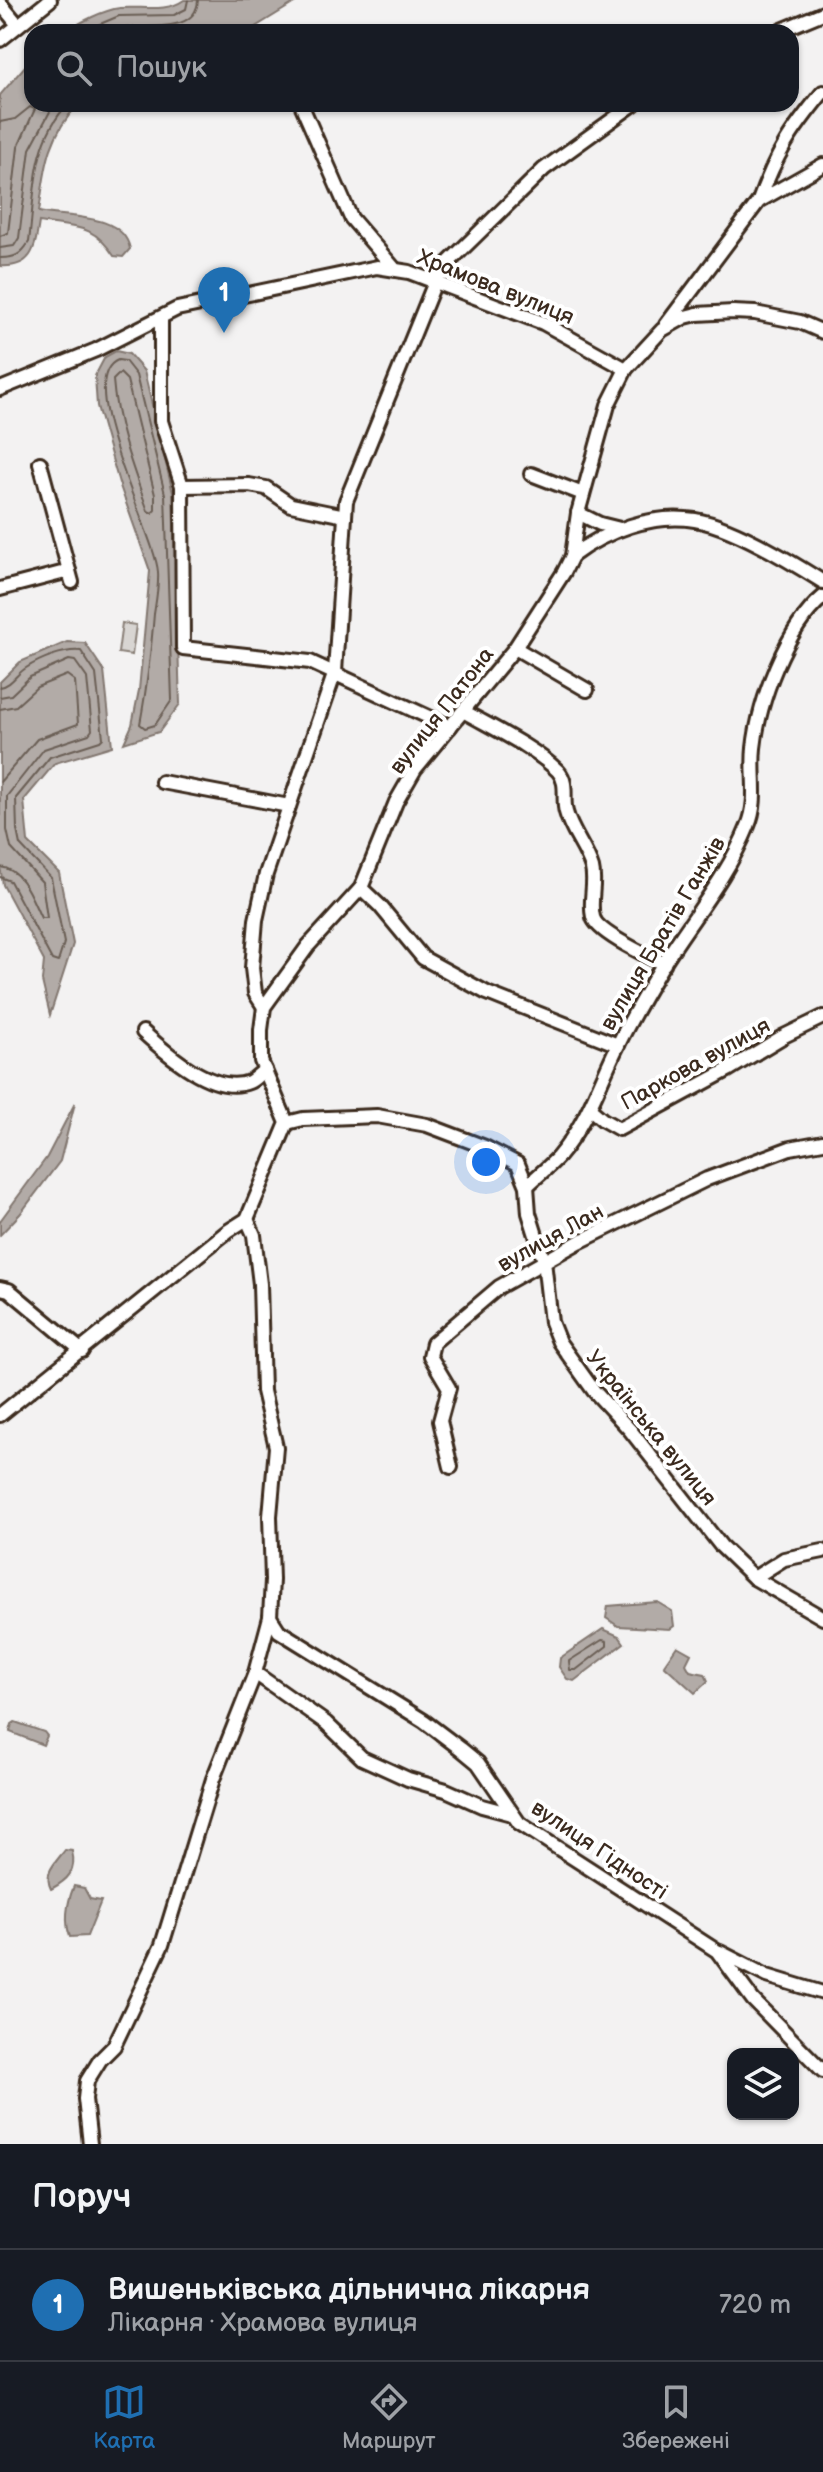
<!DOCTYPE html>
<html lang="uk">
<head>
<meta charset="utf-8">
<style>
  body { margin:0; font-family:"Balsamiq Sans",sans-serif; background:#20242c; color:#f1f3f6 }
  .controls { position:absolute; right:24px; bottom:24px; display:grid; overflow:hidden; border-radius:16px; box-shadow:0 2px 6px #0004 }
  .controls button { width:72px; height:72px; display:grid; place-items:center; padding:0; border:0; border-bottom:2px solid #363941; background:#171b24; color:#f1f3f6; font:40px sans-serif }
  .you { position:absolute; left:486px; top:1162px; width:28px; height:28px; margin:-20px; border:6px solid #fff; border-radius:50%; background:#1a73e8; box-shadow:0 0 0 12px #1a73e833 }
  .badge { display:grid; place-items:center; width:52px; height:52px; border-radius:50%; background:#1f6fb2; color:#fff; font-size:26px; font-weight:700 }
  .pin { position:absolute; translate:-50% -66px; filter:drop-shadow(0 2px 4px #0008) }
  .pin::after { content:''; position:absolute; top:42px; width:28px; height:24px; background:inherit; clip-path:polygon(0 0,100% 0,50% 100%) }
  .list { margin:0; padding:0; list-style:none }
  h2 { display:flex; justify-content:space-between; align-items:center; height:104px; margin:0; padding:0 32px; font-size:34px }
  h2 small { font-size:26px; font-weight:400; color:#9ea1a6 }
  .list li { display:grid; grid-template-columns:52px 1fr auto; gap:24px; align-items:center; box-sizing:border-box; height:112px; padding:0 32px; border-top:2px solid #363941 }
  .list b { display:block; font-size:30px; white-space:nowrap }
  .list p { margin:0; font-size:26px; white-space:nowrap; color:#9ea1a6 }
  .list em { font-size:26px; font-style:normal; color:#9ea1a6 }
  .icon { flex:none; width:44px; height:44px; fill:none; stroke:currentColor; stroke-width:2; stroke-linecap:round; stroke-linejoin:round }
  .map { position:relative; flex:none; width:823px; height:2144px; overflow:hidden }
  .search { position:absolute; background:#171b24; box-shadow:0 2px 6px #0004; left:24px; right:24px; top:24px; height:88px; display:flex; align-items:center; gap:20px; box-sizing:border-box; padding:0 28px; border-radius:24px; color:#9ea1a6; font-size:30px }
  .sheet { height:216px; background:#171b24 }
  nav { display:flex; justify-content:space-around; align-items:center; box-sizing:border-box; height:112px; border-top:2px solid #363941; background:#171b24; font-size:22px; color:#9ea1a6 }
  nav a { display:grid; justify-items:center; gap:4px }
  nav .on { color:#1f6fb2 }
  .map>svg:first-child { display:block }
  .park { fill:#d8d5d2; stroke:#8a8078; stroke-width:2 }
  .water { fill:#b2aba7; stroke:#827770; stroke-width:2 }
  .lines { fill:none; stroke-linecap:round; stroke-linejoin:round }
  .shore { stroke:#6b5e55; stroke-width:2 }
  .minor-casing { stroke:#3b2a1e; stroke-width:18 }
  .minor { stroke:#fff; stroke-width:12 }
  .labels { text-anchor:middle; stroke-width:8; stroke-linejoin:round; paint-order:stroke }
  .street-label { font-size:22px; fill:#3b2a1e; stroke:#fff }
</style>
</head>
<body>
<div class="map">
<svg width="823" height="2144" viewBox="0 0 823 2144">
  <rect width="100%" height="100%" fill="#f3f2f2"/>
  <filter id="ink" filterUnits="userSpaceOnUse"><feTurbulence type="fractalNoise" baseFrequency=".0125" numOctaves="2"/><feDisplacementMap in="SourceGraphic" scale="16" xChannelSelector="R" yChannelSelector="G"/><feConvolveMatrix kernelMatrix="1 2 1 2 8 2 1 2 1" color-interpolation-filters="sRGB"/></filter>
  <g filter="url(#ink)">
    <polygon class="park" points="122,623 136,625 132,655 118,653"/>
    <g class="water">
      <path d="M184 0H299L247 32H66C80 22 104 10 120 8 142 6 166 13 184 0Z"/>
      <path d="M32 58V104H79C47 136 45 170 39 212 68 218 123 213 130 249L123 257 114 256C93 223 76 228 39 222 35 248 33 268 0 266V95Z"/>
      <polygon points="116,351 129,354 144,371 173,493 180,704 159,732 124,743 132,725 139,690 150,571 119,483 97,406 95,376 105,357"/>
      <polygon points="67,642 85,643 104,671 112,746 55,763 24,800 28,842 59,873 73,944 50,1015 42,981 44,961 3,885 0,866 0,682 20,662"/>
      <polygon points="75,1103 60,1161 20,1214 0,1235 0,1221 47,1157"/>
      <polygon points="657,1602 672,1611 674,1626 670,1629 618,1626 606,1618 608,1606"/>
      <polygon points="603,1629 619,1636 624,1643 574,1681 567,1679 559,1667 560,1658"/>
      <polygon points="677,1646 691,1654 686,1664 690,1671 705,1674 708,1681 695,1693 664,1665"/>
      <polygon points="15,1722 44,1732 47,1736 43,1745 10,1732 12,1724"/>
      <path d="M65 1850 72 1851C77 1871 68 1880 51 1889 43 1873 55 1863 65 1850Z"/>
      <path d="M74 1886 84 1888 90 1899 101 1901 87 1936 70 1937C64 1920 67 1903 74 1886Z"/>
    </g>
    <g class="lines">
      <g class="shore">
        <polyline points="81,32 119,16 174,15 186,9 188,0"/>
        <path d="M107 32C135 20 196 39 198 0"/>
        <polyline points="0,122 15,119 30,107 35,109 18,147 8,233 0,236"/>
        <polyline points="0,248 14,246 19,238 30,149 54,104"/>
        <path d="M0 258C15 258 21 255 29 242 35 195 32 141 68 104"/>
        <path d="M118 360 125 361 136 375 165 494 172 700 155 725 145 728 140 724C147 687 151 651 154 614 156 601 159 585 158 572 156 536 71 379 118 360Z"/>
        <path d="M120 373 127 380 155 495V510L152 513 148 511C133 469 116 424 113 380Z"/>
        <path d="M0 687C12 685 16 674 26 668 40 659 64 649 81 651L96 674 103 738 100 741 50 757 16 798 17 830 20 845 51 878 64 943 58 962 52 960 10 881 0 877"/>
        <path d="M0 697 11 695 30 677 69 660 75 661 87 678 92 730 89 734 44 749 7 796V830L11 848 42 882 47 918H41C32 900 23 869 0 867"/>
        <polyline points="0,709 16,706 37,687 67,675 75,681 78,724 37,739 0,782"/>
        <polygon points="602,1640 607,1641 607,1646 576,1670 570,1670 569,1661"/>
      </g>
      <g class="minor-casing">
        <g id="minor">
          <polyline points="0,3 18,25"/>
          <polyline points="777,32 823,13"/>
          <polyline points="0,40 50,0"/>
          <polyline points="301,104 351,218 393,267"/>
          <path d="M759 201C776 154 791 131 823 92"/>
          <polyline points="161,319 161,421 182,486 183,648 310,662 450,727"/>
          <polyline points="666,325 759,201 823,165"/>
          <polyline points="0,389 96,350 177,309 377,267 409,272 543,323 626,369"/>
          <polyline points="40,463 72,582"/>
          <polyline points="531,474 583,494"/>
          <polyline points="182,486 249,485 266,488 291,505 345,516"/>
          <polyline points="578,513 600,524 620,529"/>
          <path d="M572 556C605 531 653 513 695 520 733 526 790 561 823 582"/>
          <polyline points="0,589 69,571"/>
          <polyline points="515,648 587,690"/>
          <path d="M465 712C493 728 535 748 558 771 569 783 562 799 566 812 571 832 586 848 592 868 596 884 589 901 593 917 597 933 648 956 664 964"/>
          <polyline points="162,782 289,806"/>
          <polyline points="361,888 380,906 423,958 487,993 618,1045"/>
          <polyline points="264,1007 255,993 252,968 256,920 266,874 335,672 346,501 435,282 446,265 544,169 634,104"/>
          <path d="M143 1032C167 1054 214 1096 249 1082 254 1080 260 1073 265 1070"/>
          <polyline points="590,1109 603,1120 619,1129 728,1070 784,1036 823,1017"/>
          <polyline points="287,1123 303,1119 377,1116 427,1125 485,1147 518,1164 527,1186 529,1213 544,1261 551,1322 559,1342 594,1391 630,1430 721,1546 754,1578 823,1618"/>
          <path d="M527 1186C537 1176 549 1167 558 1157 587 1123 599 1083 618 1045 631 1018 647 991 662 966 691 919 727 878 748 826 759 800 751 775 754 748 759 701 786 628 823 597"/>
          <polyline points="0,1288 9,1290 82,1351"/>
          <polyline points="0,1415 228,1231 247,1219 287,1123 261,1061 261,1030 264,1007 308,946 361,888 396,802 415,769 515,648 564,572 572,556 578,513 608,405 626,369 662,330 685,317 697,314 733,312 755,313 800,322 823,332"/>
          <polyline points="451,1467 440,1421 449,1388 430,1356 433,1343 499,1287 579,1242 707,1179 790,1148 823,1142"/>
          <polyline points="754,1578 784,1559 823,1551"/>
          <polyline points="270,1617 279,1631 424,1721 461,1749 478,1763 519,1823 717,1951 753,2000 823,2071"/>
          <polyline points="255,1673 326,1723 362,1758 408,1779 446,1790 482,1806 512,1814"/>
          <polyline points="720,1952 767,1976 823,1993"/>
          <polyline points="90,2144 85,2099 87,2081 100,2060 114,2046 162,1945 213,1779 255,1673 270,1617 272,1580 270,1516 276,1447 263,1391 260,1284 254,1235 247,1219"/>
        </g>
      </g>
      <use href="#minor" class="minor"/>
    </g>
  </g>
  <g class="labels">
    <g class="street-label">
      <text transform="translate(496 286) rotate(22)" y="8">Храмова вулиця</text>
      <text transform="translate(441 710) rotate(-52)" y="8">вулиця Патона</text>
      <text transform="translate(662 933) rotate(-59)" y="8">вулиця Братів Ганжів</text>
      <text transform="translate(695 1063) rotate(-29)" y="8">Паркова вулиця</text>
      <text transform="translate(550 1237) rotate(-29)" y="8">вулиця Лан</text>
      <text transform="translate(652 1427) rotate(51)" y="8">Українська вулиця</text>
      <text transform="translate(600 1849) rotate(34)" y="8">вулиця Гідності</text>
    </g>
  </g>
</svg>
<div class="controls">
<button><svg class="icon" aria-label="layers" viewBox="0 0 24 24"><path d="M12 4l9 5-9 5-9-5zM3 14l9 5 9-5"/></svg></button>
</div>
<div class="you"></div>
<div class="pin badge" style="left:224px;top:333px">1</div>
<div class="search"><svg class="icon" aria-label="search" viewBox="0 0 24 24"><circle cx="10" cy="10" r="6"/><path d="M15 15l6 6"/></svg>Пошук</div>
</div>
<section class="sheet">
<h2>Поруч<small></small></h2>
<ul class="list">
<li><span class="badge">1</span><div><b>Вишеньківська дільнична лікарня</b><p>Лікарня · Храмова вулиця</p></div><em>720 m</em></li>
</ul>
</section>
<nav>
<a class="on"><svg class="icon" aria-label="map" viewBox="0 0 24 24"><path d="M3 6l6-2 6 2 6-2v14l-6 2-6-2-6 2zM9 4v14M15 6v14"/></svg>Карта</a>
<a><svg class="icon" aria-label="directions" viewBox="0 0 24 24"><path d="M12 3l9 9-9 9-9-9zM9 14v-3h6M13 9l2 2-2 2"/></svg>Маршрут</a>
<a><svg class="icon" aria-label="saved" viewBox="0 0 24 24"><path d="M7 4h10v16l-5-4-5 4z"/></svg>Збережені</a>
</nav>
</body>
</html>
